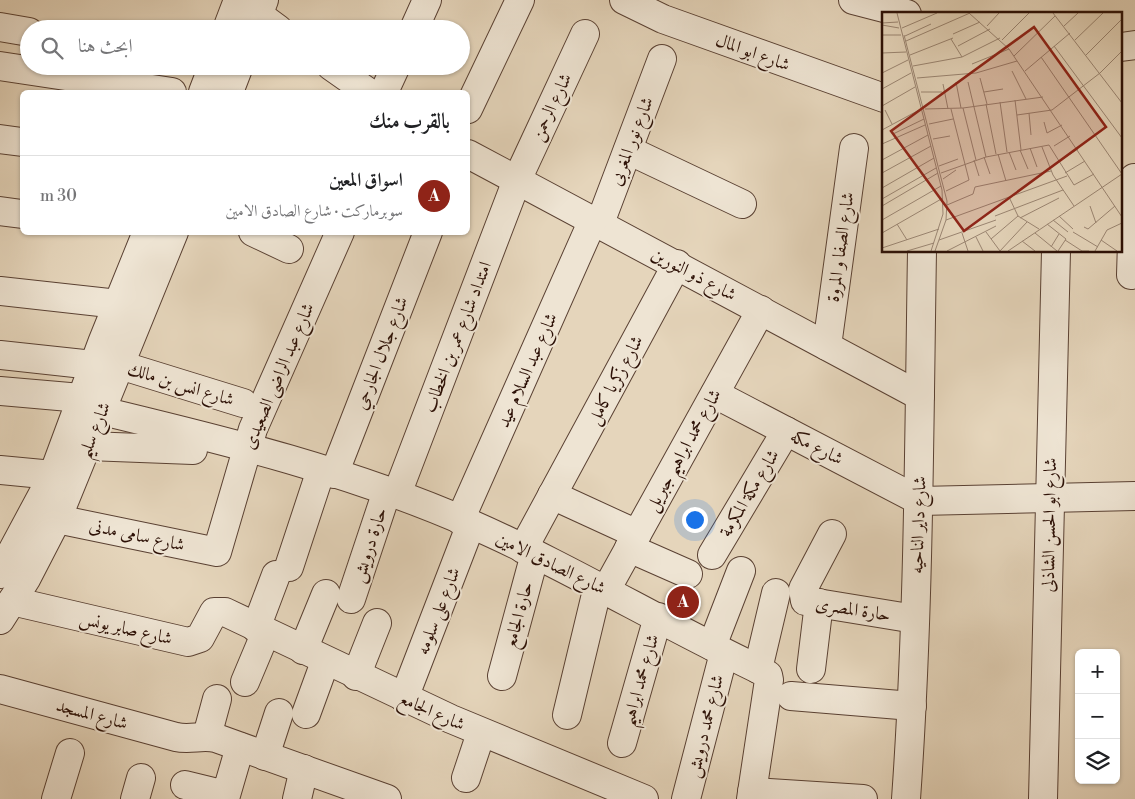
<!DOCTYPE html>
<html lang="ar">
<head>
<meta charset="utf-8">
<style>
  body { margin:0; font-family:"Libre Bodoni",Amiri,serif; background:#f2f2f2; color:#202124; direction:rtl }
  .controls { position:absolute; right:15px; bottom:15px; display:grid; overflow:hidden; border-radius:8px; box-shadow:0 1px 4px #0004 }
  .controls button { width:45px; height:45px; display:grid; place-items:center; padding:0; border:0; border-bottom:1px solid #e0e0e0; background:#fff; color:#202124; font:25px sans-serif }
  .you { position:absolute; left:694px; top:519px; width:18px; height:18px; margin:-12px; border:4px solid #fff; border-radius:50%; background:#1a73e8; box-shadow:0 0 0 8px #1a73e833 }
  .badge { display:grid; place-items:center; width:32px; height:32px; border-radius:50%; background:#8f2418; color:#fff; font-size:16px; font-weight:700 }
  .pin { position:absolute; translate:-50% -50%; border:2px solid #fff; box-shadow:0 1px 5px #0006 }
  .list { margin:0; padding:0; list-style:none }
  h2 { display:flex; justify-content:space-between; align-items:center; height:65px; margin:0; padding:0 20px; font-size:21px }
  h2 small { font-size:16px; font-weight:400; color:#757577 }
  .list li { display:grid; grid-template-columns:32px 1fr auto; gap:15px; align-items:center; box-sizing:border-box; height:80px; padding:0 20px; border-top:1px solid #e0e0e0 }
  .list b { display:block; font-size:19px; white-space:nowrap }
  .list p { margin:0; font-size:16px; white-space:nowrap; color:#757577 }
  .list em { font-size:16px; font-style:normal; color:#757577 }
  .icon { flex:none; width:28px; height:28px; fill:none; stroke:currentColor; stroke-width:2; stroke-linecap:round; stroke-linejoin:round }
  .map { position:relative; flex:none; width:1135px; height:799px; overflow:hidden; direction:ltr }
  .search { position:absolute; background:#fff; box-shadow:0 1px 4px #0004; left:20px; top:20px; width:450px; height:55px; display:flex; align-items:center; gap:12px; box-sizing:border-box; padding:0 18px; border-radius:28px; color:#757577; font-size:19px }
  .panel { position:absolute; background:#fff; box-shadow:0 1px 4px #0004; left:20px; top:90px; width:450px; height:145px; border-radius:8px; direction:rtl }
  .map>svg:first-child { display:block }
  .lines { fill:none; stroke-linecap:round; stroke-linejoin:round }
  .minor-casing { stroke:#5a4133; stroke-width:30 }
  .minor { stroke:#eee4d3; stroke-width:28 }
  .labels { text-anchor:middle; stroke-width:4; stroke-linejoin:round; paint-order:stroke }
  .street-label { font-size:18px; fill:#2c1006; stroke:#eee4d3 }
  .inset-road { fill:none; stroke:#9b8673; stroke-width:1 }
  .view { fill:#8f2418; fill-opacity:0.15; stroke:#8f2418; stroke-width:2.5 }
  .inset-edge { fill:none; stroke:#2c1006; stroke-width:2.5 }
</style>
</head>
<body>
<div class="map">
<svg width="1135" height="799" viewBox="0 0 1135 799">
  <rect width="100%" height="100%" fill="#e5d5bb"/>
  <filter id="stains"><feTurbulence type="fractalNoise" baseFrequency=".004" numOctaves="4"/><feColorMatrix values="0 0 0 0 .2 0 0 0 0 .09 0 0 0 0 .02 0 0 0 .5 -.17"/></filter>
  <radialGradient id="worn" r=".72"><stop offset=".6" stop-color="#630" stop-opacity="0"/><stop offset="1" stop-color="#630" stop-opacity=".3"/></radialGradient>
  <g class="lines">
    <g class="minor-casing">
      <g id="minor">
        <polyline points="624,0 663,19 884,98"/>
        <polyline points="853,0 907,14"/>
        <polyline points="259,15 278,29"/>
        <polyline points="0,27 29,32"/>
        <polyline points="227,29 238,0"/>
        <polyline points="253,29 264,0"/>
        <polyline points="414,29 427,0"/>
        <polyline points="1121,47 1135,45"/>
        <polyline points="0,66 172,92"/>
        <polyline points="331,66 368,92"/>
        <polyline points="203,92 213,66"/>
        <polyline points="229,92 239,66"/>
        <polyline points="384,92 396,66"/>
        <polyline points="468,109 520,0"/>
        <polyline points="0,139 22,142"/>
        <polyline points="628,150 742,204"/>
        <polyline points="468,154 920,396"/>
        <polyline points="0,211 22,214"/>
        <polyline points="600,223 662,59"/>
        <polyline points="253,232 289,249"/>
        <polyline points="1131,275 1134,178"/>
        <polyline points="0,291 118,304"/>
        <polyline points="827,346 854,148"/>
        <polyline points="0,355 93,365"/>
        <polyline points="120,365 243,403"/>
        <polyline points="0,391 81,398"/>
        <polyline points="715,394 920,501 1135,496"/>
        <path d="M102 411C227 441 353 472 471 524 569 567 661 623 758 669L768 675 769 680 751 799"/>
        <polyline points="88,446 193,450"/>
        <polyline points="0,470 53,475"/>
        <polyline points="334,474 428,232"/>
        <polyline points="397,494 517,180 585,34"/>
        <polyline points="552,495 637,534"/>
        <polyline points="57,519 217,552 253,429 340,232"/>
        <polyline points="460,520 593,220"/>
        <polyline points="832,534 803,589 805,601 915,619"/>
        <polyline points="629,548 688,574"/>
        <polyline points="523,549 677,264"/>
        <polyline points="712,555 786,431"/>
        <polyline points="289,567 321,470"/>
        <polyline points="0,574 53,475 102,343 147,232"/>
        <polyline points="606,590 761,310"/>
        <polyline points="351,599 387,491"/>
        <polyline points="12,601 188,642 200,638 214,612 225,612 451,719 644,799"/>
        <polyline points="0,620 26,579 57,519 174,232"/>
        <polyline points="256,628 276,575"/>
        <polyline points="712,646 741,571"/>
        <polyline points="303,650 326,594"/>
        <polyline points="758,669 776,593"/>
        <polyline points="811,669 819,603"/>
        <polyline points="356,676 377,623"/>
        <polyline points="502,676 535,554"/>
        <polyline points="245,682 266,632"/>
        <path d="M0 689 176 737C190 740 202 735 216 738L387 799"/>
        <polyline points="791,696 912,706"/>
        <polyline points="404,698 471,524"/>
        <polyline points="306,714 325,662"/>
        <polyline points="567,715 598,586"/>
        <polyline points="207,736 217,699"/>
        <polyline points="622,743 658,617"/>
        <polyline points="265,756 279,713"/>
        <polyline points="466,778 481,733"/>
        <polyline points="185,785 226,795 240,747"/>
        <polyline points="752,792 863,799"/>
        <polyline points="56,799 70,753"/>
        <polyline points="135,799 141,778"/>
        <polyline points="297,799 304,769"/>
        <polyline points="686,799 724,653"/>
        <path d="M906 799C919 617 919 434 922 251"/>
        <polyline points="1043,799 1056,251"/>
      </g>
    </g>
    <use href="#minor" class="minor"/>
  </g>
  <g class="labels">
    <g class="street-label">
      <text transform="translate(753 52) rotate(20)" y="6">شارع ابو المال</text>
      <text transform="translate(551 107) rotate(-65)" y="6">شارع الرحمن</text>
      <text transform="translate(631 141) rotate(-69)" y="6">شارع نور المغربى</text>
      <text transform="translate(840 247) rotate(-82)" y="6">شارع الصفا و المروة</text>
      <text transform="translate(694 274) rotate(28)" y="6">شارع ذو النورين</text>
      <text transform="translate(457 337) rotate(-69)" y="6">امتداد شارع عمر بن الخطاب</text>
      <text transform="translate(381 353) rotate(-69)" y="6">شارع جلال الجارحي</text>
      <text transform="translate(527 370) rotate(-66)" y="6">شارع عبد السلام عيد</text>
      <text transform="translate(278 376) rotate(-67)" y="6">شارع عبد الراضى الصعيدى</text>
      <text transform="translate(615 380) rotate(-62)" y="6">شارع زكريا كامل</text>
      <text transform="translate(181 384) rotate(17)" y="6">شارع انس بن مالك</text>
      <text transform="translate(94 430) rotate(-68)" y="6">شارع سليم</text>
      <text transform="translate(817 447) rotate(27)" y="6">شارع مكه</text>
      <text transform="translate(683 450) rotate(-61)" y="6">شارع محمد ابراهيم جبريل</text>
      <text transform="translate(749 493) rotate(-59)" y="6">شارع مكة المكرمة</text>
      <text transform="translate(918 525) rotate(-88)" y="6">شارع داير الناحيه</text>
      <text transform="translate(1049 525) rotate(-89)" y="6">شارع ابو الحسن الشاذلى</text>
      <text transform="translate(137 535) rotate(12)" y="6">شارع سامى مدنى</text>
      <text transform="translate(369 545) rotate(-72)" y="6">حارة درويش</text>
      <text transform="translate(551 563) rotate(26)" y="6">شارع الصادق الامين</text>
      <text transform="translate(853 609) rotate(9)" y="6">حارة المصرى</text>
      <text transform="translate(438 611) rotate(-69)" y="6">شارع على سلومه</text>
      <text transform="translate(518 615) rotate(-75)" y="6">حارة الجامع</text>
      <text transform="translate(126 628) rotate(13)" y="6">شارع صابر يونس</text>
      <text transform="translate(640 680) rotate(-74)" y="6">شارع محمد ابراهيم</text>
      <text transform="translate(432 711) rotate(24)" y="6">شارع الجامع</text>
      <text transform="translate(92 714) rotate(15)" y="6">شارع المسجد</text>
      <text transform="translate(705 726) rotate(-76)" y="6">شارع محمد درويش</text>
    </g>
  </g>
  <g transform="translate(882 12)">
    <rect width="240" height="240" fill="#e5d5bb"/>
    <path class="inset-road" d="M15 1 60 178 61 202 49 239M87 1 127 37 240 205M171 1 240 91M0 11 16 10M0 13 17 16M105 14 117 1M182 14 196 1M20 16 55 1M71 22 98 10M0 23H19M22 23 65 189 64 208 53 239M23 24 49 12M69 27 80 45M120 28 147 1M193 28 221 1M24 29 88 1M76 34 108 17M172 34 240 126M0 41 24 40M28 43 71 26M204 43 240 7M132 44 173 4M159 45 240 162M90 52 127 37M31 54 80 45 118 26M130 59 144 87M143 59 188 21M0 61 26 48M35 66 94 61 135 49M98 66 105 92M74 70 79 96M86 70 104 145M61 72 66 97M0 77 29 61M39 80H60M102 80 121 77M133 88 139 138M118 90 125 140M104 92 114 142M0 94 33 75M81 96 94 148M43 97 81 96 161 85M3 98 10 112M147 101 149 123M135 103 170 98 218 61 240 39M162 110 165 121 180 113M47 112 71 107M0 118 39 97M11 122 42 107M51 127 68 124M0 132 43 113M172 134 188 124M160 135 171 163 192 194M148 136 155 155M138 138 146 157M127 140 134 158M116 142 124 169M102 145 108 162M0 148 46 123M92 148 97 164M176 150 196 137M57 154 76 147M0 161 49 134M59 161 104 145 167 133 192 173 212 162M183 161 203 149M61 167 74 158M0 176 52 146M64 179 87 168 69 97M127 185 136 204 157 217M0 187 54 156M65 193 91 182 93 175 169 159M0 194 56 161M208 194 214 211M113 204 181 178M177 204 191 217M138 206 177 186M0 208 59 174M64 208 185 164M171 208 186 220M15 212 25 228M165 212 184 227 176 239M202 215 206 217 233 194M104 220 118 239M191 220 216 235M0 221 61 186M80 221 86 239M153 221 175 239M94 225 101 239M109 227 136 204M57 228 114 208M183 228 200 239H207M219 228 235 239M140 229 153 239M169 235 177 222M0 236 57 217M25 239 52 231M65 239 114 214M118 239 145 210M126 239 240 162M213 239 225 218 240 211"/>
    <path class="view" d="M152 15 224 115 82 219 9 119Z"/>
    <rect width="240" height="240" class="inset-edge"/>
  </g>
  <rect width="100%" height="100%" filter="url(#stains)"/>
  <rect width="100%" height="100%" fill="url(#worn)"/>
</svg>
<div class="controls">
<button>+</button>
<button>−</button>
<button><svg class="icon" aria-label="layers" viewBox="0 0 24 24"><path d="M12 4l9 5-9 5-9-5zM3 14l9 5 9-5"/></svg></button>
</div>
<div class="you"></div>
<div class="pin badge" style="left:683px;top:602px">A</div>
<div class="search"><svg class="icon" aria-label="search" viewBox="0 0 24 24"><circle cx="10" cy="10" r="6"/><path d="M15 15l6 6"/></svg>ابحث هنا</div>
<section class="panel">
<h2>بالقرب منك<small></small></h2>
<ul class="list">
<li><span class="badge">A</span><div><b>اسواق المعين</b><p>سوبرماركت · شارع الصادق الامين</p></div><em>30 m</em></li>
</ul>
</section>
</div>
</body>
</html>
